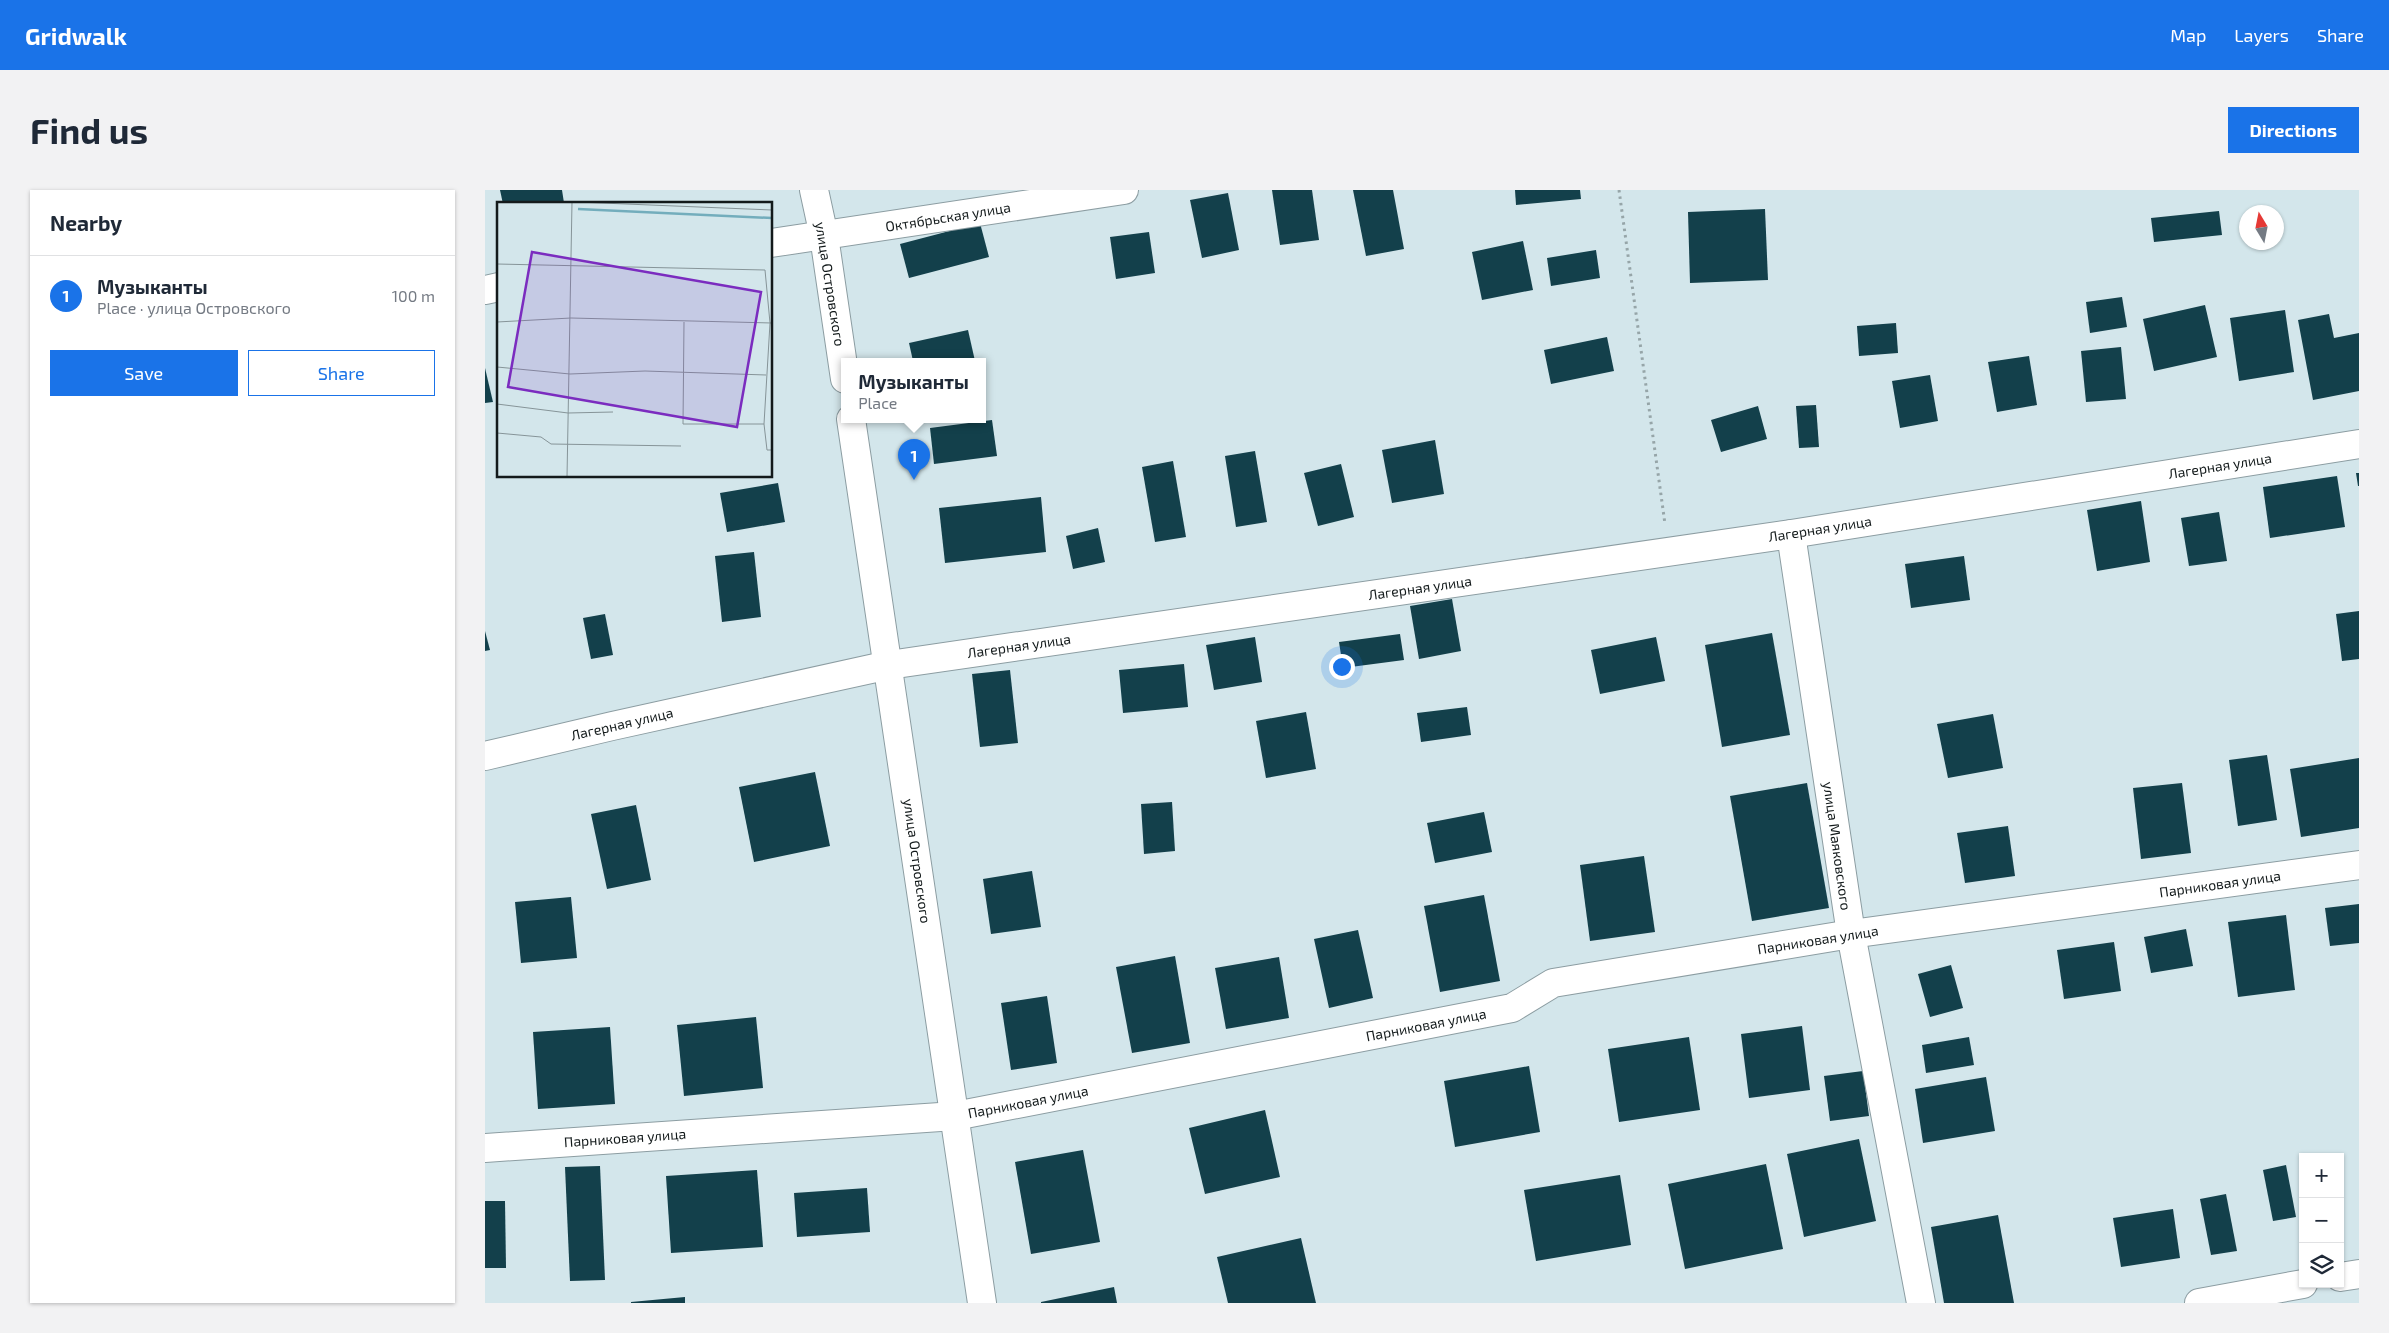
<!DOCTYPE html>
<html lang="en">
<head>
<meta charset="utf-8">
<style>
  body { margin:0; font-family:"Exo 2",sans-serif; background:#f2f2f3; color:#1f2937 }
  .controls { position:absolute; right:15px; bottom:15px; display:grid; overflow:hidden; border-radius:0px; box-shadow:0 1px 4px #0004 }
  .controls button { width:45px; height:45px; display:grid; place-items:center; padding:0; border:0; border-bottom:1px solid #e0e1e3; background:#fff; color:#1f2937; font:25px sans-serif }
  .compass { position:absolute; left:1754px; top:15px; width:45px; height:45px; border-radius:50%; background:#fff; box-shadow:0 1px 4px #0004; rotate:350deg }
  .you { position:absolute; left:856px; top:476px; width:18px; height:18px; margin:-12px; border:4px solid #fff; border-radius:50%; background:#1a73e8; box-shadow:0 0 0 8px #1a73e833 }
  .badge { display:grid; place-items:center; width:32px; height:32px; border-radius:50%; background:#1a73e8; color:#fff; font-size:16px; font-weight:700 }
  .pin { position:absolute; translate:-50% -41px; filter:drop-shadow(0 1px 2px #0008) }
  .pin::after { content:''; position:absolute; top:26px; width:18px; height:15px; background:inherit; clip-path:polygon(0 0,100% 0,50% 100%) }
  .popup { position:absolute; left:356px; top:168px; width:145px; height:65px; box-sizing:border-box; display:grid; place-content:center; border-radius:0px; background:#fff; filter:drop-shadow(0 1px 4px #0005); font-size:16px; white-space:nowrap; color:#747a83 }
  .popup b { font-size:19px; color:#1f2937 }
  .popup::after { content:''; position:absolute; left:50%; top:100%; margin-left:-10px; border:10px solid transparent; border-top-color:#fff }
  .list { margin:0; padding:0; list-style:none }
  h2 { display:flex; justify-content:space-between; align-items:center; height:65px; margin:0; padding:0 20px; font-size:21px }
  h2 small { font-size:16px; font-weight:400; color:#747a83 }
  .list li { display:grid; grid-template-columns:32px 1fr auto; gap:15px; align-items:center; box-sizing:border-box; height:80px; padding:0 20px; border-top:1px solid #e0e1e3 }
  .list b { display:block; font-size:19px; white-space:nowrap }
  .list p { margin:0; font-size:16px; white-space:nowrap; color:#747a83 }
  .list em { font-size:16px; font-style:normal; color:#747a83 }
  .actions { display:flex; gap:10px; padding:15px 20px }
  .actions a { flex:1; padding:11px 0; border:1px solid #1a73e8; border-radius:0px; text-align:center; font-size:18px; color:#1a73e8 }
  .actions .main { background:#1a73e8; color:#fff }
  .icon { flex:none; width:28px; height:28px; fill:none; stroke:currentColor; stroke-width:2; stroke-linecap:round; stroke-linejoin:round }
  .map { position:relative; flex:none; width:1874px; height:1113px; overflow:hidden; border-radius:0px }
  header { display:flex; align-items:center; gap:30px; box-sizing:border-box; height:70px; padding:0 25px; background:#1a73e8; color:#fff }
  header strong { font-size:24px }
  nav { display:flex; gap:28px; margin-inline-start:auto; font-size:18px }
  .intro { display:flex; align-items:center; justify-content:space-between; box-sizing:border-box; height:120px; padding:0 30px }
  h1 { margin:0; font-size:35px }
  .button { padding:12px 22px; border-radius:0px; background:#1a73e8; color:#fff; font-size:18px; font-weight:700 }
  main { display:flex; gap:30px; padding:0 30px }
  aside { flex:1; background:#fff; border-radius:0px; box-shadow:0 1px 4px #0004 }
  .map>svg:first-child { display:block }
  .building { fill:#13404b }
  .lines { fill:none; stroke-linecap:round; stroke-linejoin:round }
  .minor-casing { stroke:#8c9da2; stroke-width:30 }
  .path { stroke:#96a5a8; stroke-width:3; stroke-dasharray:2.5 4; stroke-linecap:butt }
  .minor { stroke:#fff; stroke-width:28 }
  .labels { text-anchor:middle; stroke-width:5; stroke-linejoin:round; paint-order:stroke }
  .street-label { font-size:14px; fill:#131a1b; stroke:#fff }
  .inset-river { fill:none; stroke:#73adbc; stroke-width:2.5 }
  .inset-road { fill:none; stroke:#869498; stroke-width:1 }
  .view { fill:#7b2cbf; fill-opacity:0.15; stroke:#7b2cbf; stroke-width:2.5 }
  .inset-edge { fill:none; stroke:#131a1b; stroke-width:2.5 }
</style>
</head>
<body>
<header>
<strong>Gridwalk</strong>
<nav><a>Map</a><a>Layers</a><a>Share</a></nav>
</header>
<div class="intro"><h1>Find us</h1><a class="button">Directions</a></div>
<main>
<aside>
<h2>Nearby<small></small></h2>
<ul class="list">
<li><span class="badge">1</span><div><b>Музыканты</b><p>Place · улица Островского</p></div><em>100 m</em></li>
</ul>
<div class="actions"><a class="main">Save</a><a>Share</a></div>
</aside>
<div class="map">
<svg width="1874" height="1113" viewBox="0 0 1874 1113">
  <rect width="100%" height="100%" fill="#d3e6eb"/>
  <g class="building">
    <polygon points="15,0 77,0 79,13 18,14"/>
    <polygon points="787,0 827,0 834,50 795,55"/>
    <polygon points="868,0 908,0 919,59 881,66"/>
    <polygon points="1030,0 1095,0 1096,9 1031,15"/>
    <polygon points="743,3 754,60 717,68 705,10"/>
    <polygon points="1280,19 1283,90 1205,93 1203,22"/>
    <polygon points="1734,21 1737,45 1669,52 1666,28"/>
    <polygon points="495,33 504,67 424,88 415,54"/>
    <polygon points="664,42 670,83 631,89 625,47"/>
    <polygon points="1038,51 1048,100 997,110 987,62"/>
    <polygon points="1111,60 1115,88 1066,96 1062,68"/>
    <polygon points="1637,107 1642,137 1605,143 1601,112"/>
    <polygon points="1720,115 1732,167 1669,181 1658,129"/>
    <polygon points="1800,120 1809,182 1754,191 1745,128"/>
    <polygon points="1844,124 1849,148 1874,143 1874,201 1828,210 1813,130"/>
    <polygon points="1411,133 1413,163 1374,166 1372,136"/>
    <polygon points="483,140 490,171 428,171 424,153"/>
    <polygon points="1122,147 1129,181 1066,194 1059,160"/>
    <polygon points="1636,157 1641,209 1601,212 1596,161"/>
    <polygon points="1544,166 1552,215 1512,222 1503,172"/>
    <polygon points="0,178 8,212 0,213"/>
    <polygon points="1445,185 1453,231 1415,238 1407,191"/>
    <polygon points="1331,215 1334,257 1314,258 1311,216"/>
    <polygon points="1273,216 1282,249 1236,262 1226,230"/>
    <polygon points="507,230 512,266 449,274 445,238"/>
    <polygon points="950,250 959,304 907,313 897,260"/>
    <polygon points="770,261 782,332 751,337 740,266"/>
    <polygon points="688,271 701,347 670,352 657,277"/>
    <polygon points="856,274 869,327 833,336 819,283"/>
    <polygon points="1871,283 1874,283 1874,296 1873,296"/>
    <polygon points="1852,286 1860,337 1785,348 1778,297"/>
    <polygon points="293,293 300,332 242,342 235,303"/>
    <polygon points="556,307 561,362 460,373 454,318"/>
    <polygon points="1656,311 1665,372 1612,381 1602,320"/>
    <polygon points="1734,322 1742,371 1704,376 1696,328"/>
    <polygon points="613,338 620,372 588,379 581,346"/>
    <polygon points="269,362 276,427 237,432 230,366"/>
    <polygon points="1479,366 1485,410 1426,418 1420,374"/>
    <polygon points="967,409 976,461 934,469 925,416"/>
    <polygon points="1874,421 1874,469 1857,471 1851,424"/>
    <polygon points="120,424 128,465 106,469 98,428"/>
    <polygon points="0,441 5,460 0,461"/>
    <polygon points="1287,443 1305,545 1237,557 1220,455"/>
    <polygon points="915,444 919,470 858,478 854,452"/>
    <polygon points="770,447 777,492 729,500 721,455"/>
    <polygon points="1171,447 1180,491 1115,504 1106,460"/>
    <polygon points="699,474 703,517 638,523 634,480"/>
    <polygon points="525,480 533,553 495,557 487,484"/>
    <polygon points="982,517 986,545 936,552 932,523"/>
    <polygon points="821,522 831,579 781,588 771,531"/>
    <polygon points="1508,524 1518,578 1463,588 1452,534"/>
    <polygon points="1782,565 1792,630 1753,636 1744,570"/>
    <polygon points="1874,568 1874,638 1816,647 1805,579"/>
    <polygon points="330,582 345,656 269,672 254,597"/>
    <polygon points="1322,593 1344,718 1267,731 1245,606"/>
    <polygon points="1697,593 1706,663 1656,669 1648,598"/>
    <polygon points="687,612 690,661 659,664 656,614"/>
    <polygon points="151,615 166,690 122,699 106,624"/>
    <polygon points="999,622 1007,662 950,673 942,633"/>
    <polygon points="1523,636 1530,686 1480,693 1472,643"/>
    <polygon points="1159,666 1170,742 1105,751 1095,675"/>
    <polygon points="547,681 556,737 506,744 498,689"/>
    <polygon points="999,705 1015,791 955,802 939,716"/>
    <polygon points="86,707 92,768 36,773 30,712"/>
    <polygon points="1874,714 1874,753 1845,756 1840,718"/>
    <polygon points="1801,725 1810,800 1753,807 1743,732"/>
    <polygon points="1701,739 1708,776 1666,783 1659,747"/>
    <polygon points="873,740 888,808 844,818 829,749"/>
    <polygon points="1629,752 1636,801 1579,809 1572,760"/>
    <polygon points="690,766 705,853 647,863 631,777"/>
    <polygon points="794,767 804,828 741,839 730,778"/>
    <polygon points="1466,775 1478,818 1445,827 1433,784"/>
    <polygon points="562,806 572,873 526,880 516,813"/>
    <polygon points="271,827 278,898 199,906 192,835"/>
    <polygon points="1317,836 1325,900 1264,908 1256,844"/>
    <polygon points="125,837 130,914 53,919 48,842"/>
    <polygon points="1204,847 1215,920 1134,932 1123,859"/>
    <polygon points="1484,847 1489,875 1441,883 1437,855"/>
    <polygon points="1044,876 1055,942 970,957 959,891"/>
    <polygon points="1378,881 1384,926 1345,931 1339,886"/>
    <polygon points="1501,887 1510,941 1438,953 1430,899"/>
    <polygon points="780,920 795,987 720,1004 704,938"/>
    <polygon points="1374,949 1391,1031 1319,1047 1302,964"/>
    <polygon points="598,960 615,1052 546,1064 530,972"/>
    <polygon points="1281,974 1298,1059 1200,1079 1183,994"/>
    <polygon points="1801,975 1811,1027 1788,1031 1778,980"/>
    <polygon points="115,976 120,1090 85,1091 80,977"/>
    <polygon points="272,980 278,1057 186,1063 181,986"/>
    <polygon points="1135,985 1146,1055 1051,1071 1039,1000"/>
    <polygon points="382,998 385,1042 312,1047 309,1003"/>
    <polygon points="1741,1004 1752,1061 1726,1065 1715,1009"/>
    <polygon points="0,1011 20,1011 21,1078 0,1078"/>
    <polygon points="1688,1019 1695,1068 1636,1077 1628,1028"/>
    <polygon points="1513,1025 1529,1113 1459,1113 1446,1037"/>
    <polygon points="816,1048 831,1113 743,1113 732,1067"/>
    <polygon points="629,1097 632,1113 556,1113 556,1112"/>
    <polygon points="200,1107 200,1113 146,1113 146,1112"/>
  </g>
  <g class="lines">
    <g class="minor-casing">
      <g id="minor">
        <polyline points="329,0 339,46 360,189"/>
        <polyline points="286,53 639,0"/>
        <polyline points="0,100 14,97"/>
        <polyline points="366,229 497,1113"/>
        <polyline points="1306,344 1366,744 1436,1113"/>
        <polyline points="0,566 127,536 404,475 1306,344 1874,254"/>
        <polyline points="0,958 470,926 1027,818 1068,793 1366,744 1874,675"/>
        <polyline points="1855,1087 1874,1084"/>
        <polyline points="1714,1113 1818,1094"/>
      </g>
    </g>
    <polyline class="path" points="1134,0 1180,334"/>
    <use href="#minor" class="minor"/>
  </g>
  <g class="labels">
    <g class="street-label">
      <text transform="translate(463 27) rotate(-9)" y="5">Октябрьская улица</text>
      <text transform="translate(345 94) rotate(81)" y="5">улица Островского</text>
      <text transform="translate(1735 276) rotate(-9)" y="5">Лагерная улица</text>
      <text transform="translate(1335 339) rotate(-9)" y="5">Лагерная улица</text>
      <text transform="translate(935 398) rotate(-8)" y="5">Лагерная улица</text>
      <text transform="translate(534 456) rotate(-8)" y="5">Лагерная улица</text>
      <text transform="translate(137 534) rotate(-13)" y="5">Лагерная улица</text>
      <text transform="translate(1352 656) rotate(82)" y="5">улица Маяковского</text>
      <text transform="translate(432 671) rotate(82)" y="5">улица Островского</text>
      <text transform="translate(1735 694) rotate(-8)" y="5">Парниковая улица</text>
      <text transform="translate(1333 750) rotate(-9)" y="5">Парниковая улица</text>
      <text transform="translate(941 835) rotate(-11)" y="5">Парниковая улица</text>
      <text transform="translate(543 912) rotate(-11)" y="5">Парниковая улица</text>
      <text transform="translate(140 948) rotate(-4)" y="5">Парниковая улица</text>
    </g>
  </g>
  <g transform="translate(12 12)">
    <rect width="275" height="275" fill="#d3e6eb"/>
    <path class="inset-river" d="M81 7 275 16"/>
    <path class="inset-road" d="M80 0 275 8M0 62 268 68 273 121 267 222 270 248H275M0 120 74 116 275 121M187 120 186 222H267M0 165 73 172 148 169 269 173M0 202 71 211 116 210M0 231 44 235 54 242 184 244M70 275 75 0"/>
    <path class="view" d="M35 50 264 90 240 225 11 185Z"/>
    <rect width="275" height="275" class="inset-edge"/>
  </g>
</svg>
<div class="controls">
<button>+</button>
<button>−</button>
<button><svg class="icon" aria-label="layers" viewBox="0 0 24 24"><path d="M12 4l9 5-9 5-9-5zM3 14l9 5 9-5"/></svg></button>
</div>
<svg class="compass" viewBox="-18 -18 36 36"><path d="M0-13l5 13h-10z" fill="#e53935"/><path d="M0 13l5-13h-10z" fill="#747a83"/></svg>
<div class="you"></div>
<div class="pin badge" style="left:429px;top:290px">1</div>
<div class="popup"><b>Музыканты</b>Place</div>
</div>
</main>
</body>
</html>
